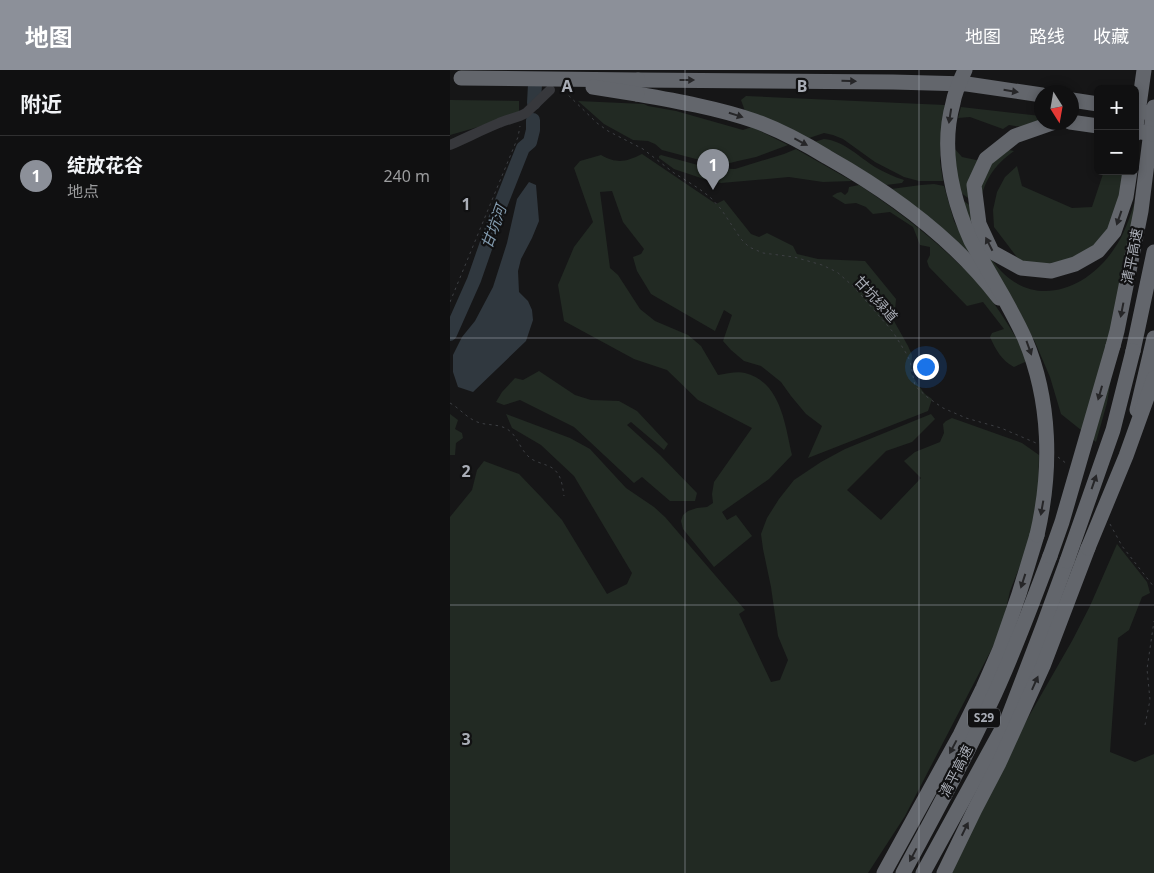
<!DOCTYPE html>
<html lang="zh">
<head>
<meta charset="utf-8">
<style>
  body { margin:0; font-family:"Noto Sans","Noto Sans SC",sans-serif; background:#1e1e1f; color:#f1f3f6 }
  .controls { position:absolute; right:15px; top:15px; display:grid; overflow:hidden; border-radius:8px; box-shadow:0 2px 8px #0003 }
  .controls button { width:45px; height:45px; display:grid; place-items:center; padding:0; border:0; border-bottom:1px solid #303031; background:#101011; color:#f1f3f6; font:25px sans-serif }
  .compass { position:absolute; left:584px; top:15px; width:45px; height:45px; border-radius:50%; background:#101011; box-shadow:0 2px 8px #0003; rotate:169deg }
  .you { position:absolute; left:475px; top:296px; width:18px; height:18px; margin:-12px; border:4px solid #fff; border-radius:50%; background:#1a73e8; box-shadow:0 0 0 8px #1a73e833 }
  .badge { display:grid; place-items:center; width:32px; height:32px; border-radius:50%; background:#8c9099; color:#fff; font-size:16px; font-weight:700 }
  .pin { position:absolute; translate:-50% -41px; filter:drop-shadow(0 1px 2px #0008) }
  .pin::after { content:''; position:absolute; top:26px; width:18px; height:15px; background:inherit; clip-path:polygon(0 0,100% 0,50% 100%) }
  .list { margin:0; padding:0; list-style:none }
  h2 { display:flex; justify-content:space-between; align-items:center; height:65px; margin:0; padding:0 20px; font-size:21px }
  h2 small { font-size:16px; font-weight:400; color:#9c9d9f }
  .list li { display:grid; grid-template-columns:32px 1fr auto; gap:15px; align-items:center; box-sizing:border-box; height:80px; padding:0 20px; border-top:1px solid #303031 }
  .list b { display:block; font-size:19px; white-space:nowrap }
  .list p { margin:0; font-size:16px; white-space:nowrap; color:#9c9d9f }
  .list em { font-size:16px; font-style:normal; color:#9c9d9f }
  .map { position:relative; flex:none; width:704px; height:803px; overflow:hidden }
  header { display:flex; align-items:center; gap:30px; box-sizing:border-box; height:70px; padding:0 25px; background:#8c9099; color:#fff }
  header strong { font-size:24px }
  nav { display:flex; gap:28px; margin-inline-start:auto; font-size:18px }
  main { display:flex }
  aside { flex:1; background:#101011 }
  .map>svg:first-child { display:block }
  .green { fill:#222a23 }
  .water { fill:#30383f }
  .lines { fill:none; stroke-linecap:round; stroke-linejoin:round }
  .river { stroke:#30383f; stroke-width:14 }
  .path { stroke:#3d3f43; stroke-width:1; stroke-dasharray:2.5 4; stroke-linecap:butt }
  .minor { stroke:#37383c; stroke-width:10 }
  .highway { stroke:#63666c; stroke-width:15 }
  .highway-bridge { stroke:#63666c; stroke-width:15 }
  .oneway { fill:#262628 }
  .grid { fill:none; stroke:#a9adb6; stroke-width:1; stroke-opacity:0.55 }
  .labels { text-anchor:middle; stroke-width:4.5; stroke-linejoin:round; paint-order:stroke }
  .shield { fill:#111112; stroke:#7b7e85; stroke-width:1 }
  .shield-label { font-size:12px; font-weight:bold; fill:#a9adb6 }
  .street-label { font-size:14px; fill:#a9adb6; stroke:#111112 }
  .water-label { font-size:15px; font-style:italic; fill:#839bae; stroke:#111112 }
  .grid-label { font-size:16px; text-anchor:middle; font-weight:bold; fill:#a9adb6; stroke:#111112; stroke-width:4.5; stroke-linejoin:round; paint-order:stroke }
</style>
</head>
<body>
<header>
<strong>地图</strong>
<nav><a>地图</a><a>路线</a><a>收藏</a></nav>
</header>
<main>
<aside>
<h2>附近<small></small></h2>
<ul class="list">
<li><span class="badge">1</span><div><b>绽放花谷</b><p>地点</p></div><em>240 m</em></li>
</ul>
</aside>
<div class="map">
<svg width="704" height="803" viewBox="0 0 704 803">
  <rect width="100%" height="100%" fill="#161617"/>
  <g class="green">
    <polygon points="296,26 495,35 491,62 490,92 493,111 469,111 454,107 425,92 393,69 383,65 374,63 356,69 295,41 291,30"/>
    <polygon points="0,30 69,31 69,42 28,57 0,65"/>
    <polygon points="128,31 194,34 198,36 226,41 293,60 302,57 338,75 306,87 288,91 276,94 261,93 212,80 205,74 198,71 183,70 154,54"/>
    <polygon points="511,37 591,46 591,52 578,58 559,55 553,59 520,47 508,48"/>
    <path d="M374 69C394 71 409 87 425 97 434 102 444 107 454 110L452 113 436 115 387 84 364 72Z"/>
    <path d="M504 78 512 87 526 90 540 89 559 80 564 81C544 95 532 113 530 137L510 122 506 105Z"/>
    <polygon points="346,79 402,111 373,112 339,107 271,113 251,108 224,99 209,88 209,86 211,85 259,98 285,99 334,84"/>
    <path d="M192 84 266 134 274 130 301 164 309 167 317 163 343 176 347 184 368 189 415 191 446 229 444 251 458 276 462 285 461 303 468 315 475 324 482 329 478 341 358 388 372 356 356 344 341 326 331 312 311 296 294 291 281 280 273 271 282 245 274 240 265 261 201 224 187 201 183 187 191 184 194 179 173 152 162 121 150 122 160 198 168 205 190 239 205 251 238 265 251 276 268 305C276 304 287 301 295 303 331 312 335 355 342 385L319 409 272 442 277 450 286 445 302 466 264 497 233 459 231 451 233 445 238 441 247 438 257 437 263 433 262 424 264 412 302 358 248 330 217 300 184 289 114 251 108 215 124 177 143 152 124 98 130 91 151 85C167 94 176 92 192 84Z"/>
    <polygon points="567,96 572,116 622,138 642,137 654,101 678,101 664,150 630,194 579,203 544,157 543,140 547,122 555,107"/>
    <polygon points="484,114 494,116 504,151 521,184 441,119 471,115"/>
    <path d="M409 115C445 139 480 165 511 196 518 202 525 208 530 215 548 237 563 262 577 286L575 292 564 297C551 290 546 280 540 267L542 263 554 259 533 232 517 236 479 197 477 191 480 185V177L470 175 463 157 440 142 423 144 416 137 406 133 395 134 382 126 387 123 391 122 395 125 398 122 399 117Z"/>
    <path d="M511 129 529 142C530 153 531 165 534 176 537 185 545 194 551 201 588 239 638 218 664 179 674 165 679 149 684 134H689L657 333 646 372 611 344 600 307 585 272 568 239 530 175Z"/>
    <polygon points="89,301 125,325 141,330 169,331 187,341 218,374 214,380 181,352 177,355 210,385 247,423 245,431 220,431 192,407 184,413 124,357 70,330 54,335 46,332 52,322 65,308 73,310"/>
    <polygon points="0,344 8,350 5,359 12,363 13,368 6,373 5,385 0,385"/>
    <polygon points="56,344 120,368 140,379 176,418 204,437 215,447 295,540 289,544 321,612 330,610 338,590 328,566 321,517 313,479 311,464 317,448 329,429 344,410 371,392 395,379 481,344 485,349 462,372 436,381 397,420 431,450 471,408 454,391 465,382 490,372 494,363 493,354 496,351 502,348 572,373 589,385 588,428 579,473 560,521 551,561 455,746 418,803 0,803 0,447 22,420 27,400 34,391 69,404 92,428 112,450 157,524 177,514 182,503 124,406 91,375 62,358"/>
    <polygon points="667,474 697,512 700,523 692,527 679,560 668,568 660,682 685,692 704,684 704,803 489,803 622,571 640,536"/>
  </g>
  <polygon class="water" points="79,112 86,115 89,151 82,168 71,189 68,201 69,222 78,231 82,240 83,250 76,271 23,322 8,317 3,302 3,285 12,267 25,251 43,217 57,173 67,129"/>
  <g class="lines">
    <g class="river">
      <polyline points="84,33 85,14"/>
      <polyline points="0,264 24,210 48,141 73,78 80,72 83,60 83,50"/>
    </g>
    <g class="path">
      <polyline points="114,21 147,53 158,61 193,79 224,103 248,118 260,127 271,139 291,169 299,177 313,183 344,187 372,195 387,202 404,217 443,262 456,283 460,291 465,316 477,327 493,338 516,348 551,358 586,373"/>
      <polyline points="0,232 68,67 70,56"/>
      <path d="M0 333C9 338 15 346 25 351 37 357 50 352 61 362 68 369 71 380 79 387 83 391 91 393 96 395 111 400 112 413 114 426"/>
      <polyline points="608,387 617,394"/>
      <polyline points="660,454 672,476 704,517"/>
      <polyline points="695,655 700,630 697,599 704,551"/>
    </g>
    <path class="minor" d="M0 75C16 68 32 60 49 53 57 49 68 48 76 43L100 20"/>
    <g class="highway">
      <polyline points="188,10 443,12 517,14 592,25"/>
      <path d="M187 24C227 31 267 38 305 51 330 60 354 73 377 87 441 123 504 169 549 228"/>
      <polyline points="622,30 648,34"/>
      <polyline points="605,52 565,66 536,89 524,115 529,154 542,182 571,198 601,201 625,194 648,181 664,162 676,127 680,101"/>
      <polyline points="620,52 648,56"/>
      <polyline points="685,64 694,0"/>
      <polyline points="663,276 667,261 691,141 704,37"/>
      <polyline points="683,281 704,182"/>
      <polyline points="687,340 704,268"/>
      <polyline points="434,803 510,665 533,618 550,579 569,524 587,465"/>
      <path d="M453 803C483 747 514 692 540 634 563 586 581 536 600 486"/>
      <polyline points="473,803 558,648 594,554 617,491"/>
      <polyline points="494,803 525,739 549,693 593,596 638,478"/>
    </g>
    <g class="highway-bridge">
      <path d="M515 0C510 11 505 21 503 33 490 80 502 128 521 171 532 190 543 209 554 228 561 241 569 255 575 269 601 331 602 400 587 465"/>
      <polyline points="11,8 188,10"/>
      <polyline points="143,17 187,24"/>
      <polyline points="685,40 704,44"/>
      <polyline points="685,61 704,64"/>
      <polyline points="638,478 676,386 704,308"/>
      <polyline points="600,486 612,452 663,276"/>
      <polyline points="617,491 663,360 683,281"/>
    </g>
  </g>
  <defs><path id="oneway-solid" d="M-6-.8H1V-3.2L6.5 0L1 3.2V.8H-6Z" transform="scale(1.25)"/></defs>
  <g class="oneway">
    <use href="#oneway-solid" transform="translate(237 10)"/>
    <use href="#oneway-solid" transform="translate(399 11) rotate(1)"/>
    <use href="#oneway-solid" transform="translate(561 21) rotate(9)"/>
    <use href="#oneway-solid" transform="translate(286 45) rotate(18)"/>
    <use href="#oneway-solid" transform="translate(500 46) rotate(99)"/>
    <use href="#oneway-solid" transform="translate(351 72) rotate(28)"/>
    <use href="#oneway-solid" transform="translate(669 148) rotate(109)"/>
    <use href="#oneway-solid" transform="translate(539 174) rotate(-117)"/>
    <use href="#oneway-solid" transform="translate(672 240) rotate(101)"/>
    <use href="#oneway-solid" transform="translate(579 278) rotate(70)"/>
    <use href="#oneway-solid" transform="translate(650 323) rotate(106)"/>
    <use href="#oneway-solid" transform="translate(644 412) rotate(-71)"/>
    <use href="#oneway-solid" transform="translate(592 438) rotate(100)"/>
    <use href="#oneway-solid" transform="translate(573 511) rotate(108)"/>
    <use href="#oneway-solid" transform="translate(585 613) rotate(-66)"/>
    <use href="#oneway-solid" transform="translate(503 677) rotate(118)"/>
    <use href="#oneway-solid" transform="translate(515 759) rotate(-64)"/>
    <use href="#oneway-solid" transform="translate(463 785) rotate(118)"/>
  </g>
  <path class="grid" d="M235 0V803M469 0V803M0 268H704M0 535H704"/>
  <g class="labels">
    <rect class="shield" x="518" y="638.5" width="32" height="19" rx="4"/>
    <g class="shield-label">
      <text x="534" y="652">S29</text>
    </g>
    <g class="street-label">
      <text transform="translate(682 186) rotate(-79)" y="5">清平高速</text>
      <text transform="translate(426 229) rotate(48)" y="5">甘坑绿道</text>
      <text transform="translate(506 701) rotate(-63)" y="5">清平高速</text>
    </g>
    <g class="water-label">
      <text transform="translate(44 157) rotate(-70)" y="5">甘坑河</text>
    </g>
  </g>
  <g class="grid-label">
    <text x="117" y="22">A</text>
    <text x="352" y="22">B</text>
    <text x="16" y="140">1</text>
    <text x="16" y="407">2</text>
    <text x="16" y="675">3</text>
  </g>
</svg>
<div class="controls">
<button>+</button>
<button>−</button>
</div>
<svg class="compass" viewBox="-18 -18 36 36"><path d="M0-13l5 13h-10z" fill="#e53935"/><path d="M0 13l5-13h-10z" fill="#9c9d9f"/></svg>
<div class="you"></div>
<div class="pin badge" style="left:263px;top:120px">1</div>
</div>
</main>
</body>
</html>
